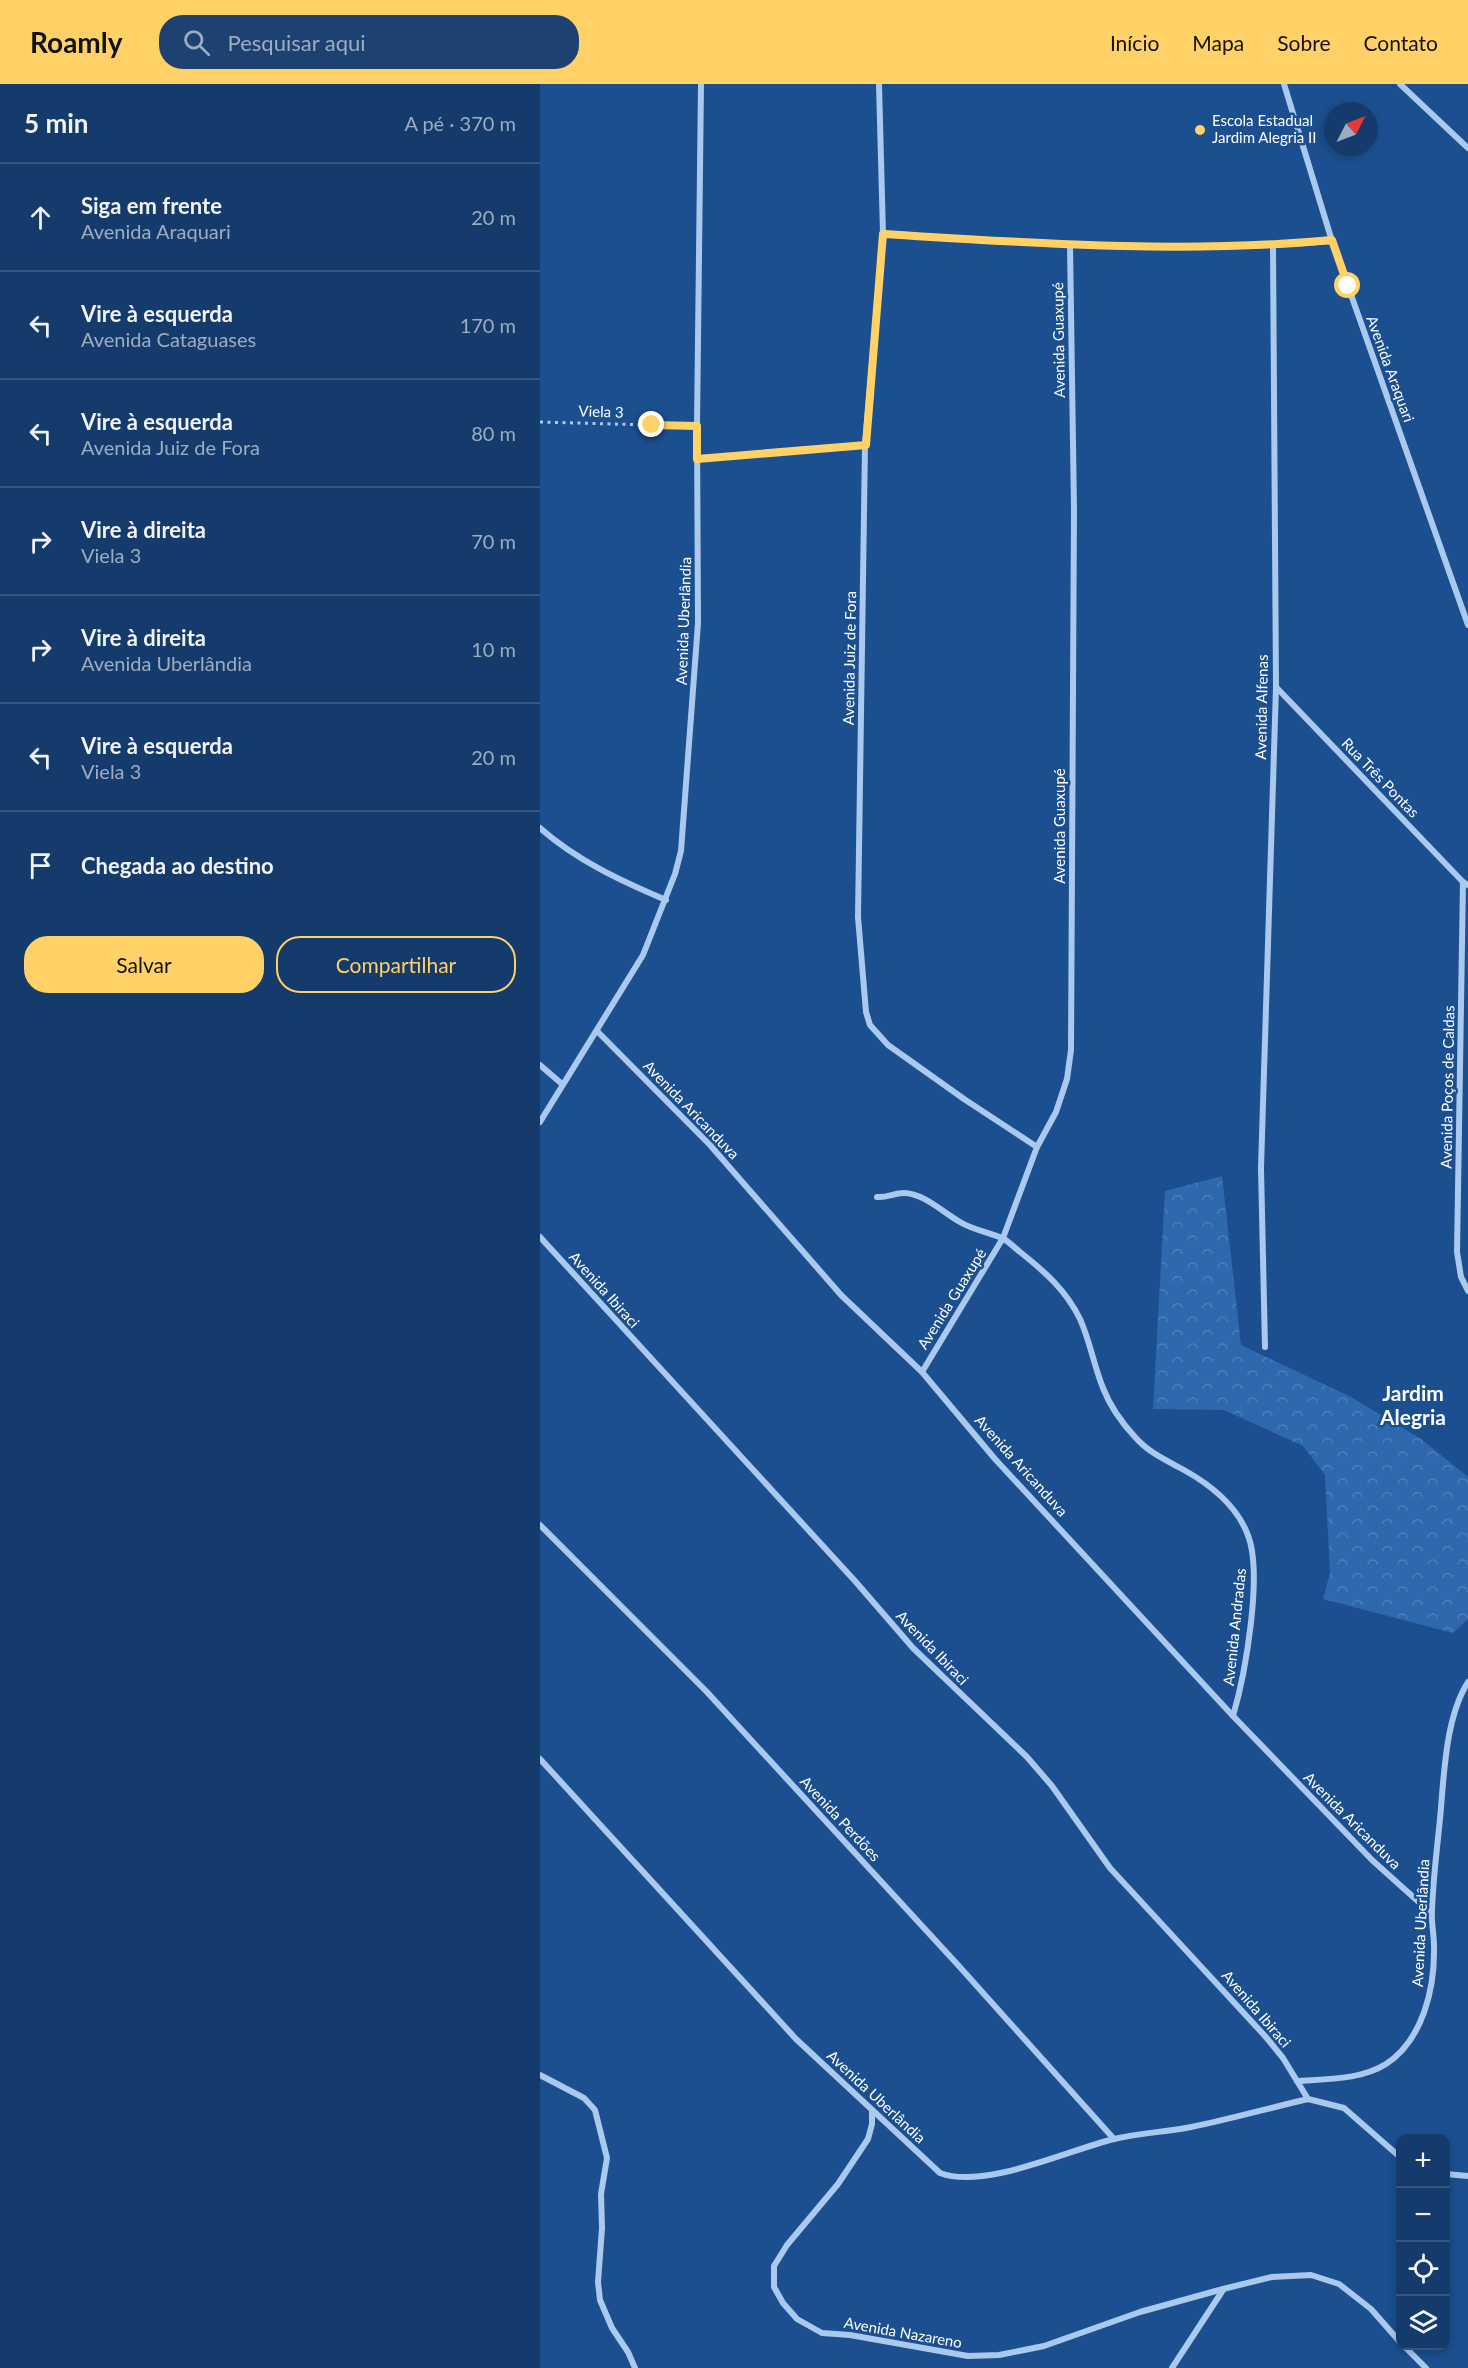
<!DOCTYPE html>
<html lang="pt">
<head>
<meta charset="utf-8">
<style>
  body { margin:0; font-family:Lato,sans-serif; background:#1d4271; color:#f1f3f6 }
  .controls { position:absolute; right:18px; bottom:18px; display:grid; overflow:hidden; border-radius:12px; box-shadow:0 3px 9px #0003 }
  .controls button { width:54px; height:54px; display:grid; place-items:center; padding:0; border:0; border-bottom:2px solid #33557e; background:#143b6b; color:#f1f3f6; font:30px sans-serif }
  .compass { position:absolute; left:784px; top:18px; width:54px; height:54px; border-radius:50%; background:#143b6b; box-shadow:0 3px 9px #0003; rotate:48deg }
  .stop { position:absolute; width:18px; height:18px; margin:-14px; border:4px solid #ffd166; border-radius:50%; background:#fff }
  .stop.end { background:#ffd166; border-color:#fff; box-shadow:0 2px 6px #0008 }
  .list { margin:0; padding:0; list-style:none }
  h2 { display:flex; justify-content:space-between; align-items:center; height:78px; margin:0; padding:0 24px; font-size:26px }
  h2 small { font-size:20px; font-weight:400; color:#9dadc1 }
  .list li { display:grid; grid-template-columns:39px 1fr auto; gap:18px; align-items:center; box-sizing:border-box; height:108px; padding:0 24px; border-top:2px solid #33557e }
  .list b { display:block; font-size:22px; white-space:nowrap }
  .list p { margin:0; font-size:20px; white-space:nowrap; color:#9dadc1 }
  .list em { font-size:20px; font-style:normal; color:#9dadc1 }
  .actions { display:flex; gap:12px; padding:18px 24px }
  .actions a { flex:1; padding:14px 0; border:2px solid #ffd166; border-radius:24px; text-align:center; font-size:21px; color:#ffd166 }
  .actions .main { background:#ffd166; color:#111 }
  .icon { flex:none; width:33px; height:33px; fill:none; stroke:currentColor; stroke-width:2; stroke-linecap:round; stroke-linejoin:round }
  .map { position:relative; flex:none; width:928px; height:2284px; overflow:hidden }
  header { display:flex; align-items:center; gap:36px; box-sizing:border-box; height:84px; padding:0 30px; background:#ffd166; color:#111 }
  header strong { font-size:28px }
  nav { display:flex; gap:33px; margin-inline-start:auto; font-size:21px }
  .search { width:420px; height:54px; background:#1d4271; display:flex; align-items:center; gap:15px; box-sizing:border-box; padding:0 21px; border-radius:24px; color:#9dadc1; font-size:22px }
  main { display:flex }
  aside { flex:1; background:#143b6b }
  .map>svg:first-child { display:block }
  .forest { fill:url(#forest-crowns) }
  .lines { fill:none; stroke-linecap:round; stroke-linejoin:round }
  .path { stroke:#a9c9ee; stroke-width:3; stroke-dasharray:3 4.5; stroke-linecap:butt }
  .service { stroke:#a9c9ee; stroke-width:4.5 }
  .minor { stroke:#a9c9ee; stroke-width:6 }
  .route { stroke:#ffd166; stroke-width:8 }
  .poi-dot { fill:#ffd166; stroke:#1b4f8f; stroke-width:2 }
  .labels { text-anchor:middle; stroke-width:5; stroke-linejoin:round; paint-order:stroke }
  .poi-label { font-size:15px; fill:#fff; stroke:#1b4f8f; text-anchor:start }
  .street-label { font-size:15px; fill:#fff; stroke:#1b4f8f }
  .district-label { font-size:21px; font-weight:bold; fill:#fff; stroke:#1b4f8f }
</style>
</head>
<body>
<header>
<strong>Roamly</strong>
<div class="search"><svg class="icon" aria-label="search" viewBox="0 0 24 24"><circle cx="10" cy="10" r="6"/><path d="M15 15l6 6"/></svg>Pesquisar aqui</div>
<nav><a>Início</a><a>Mapa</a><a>Sobre</a><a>Contato</a></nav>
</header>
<main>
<aside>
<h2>5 min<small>A pé · 370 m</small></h2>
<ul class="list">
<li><svg class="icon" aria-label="ahead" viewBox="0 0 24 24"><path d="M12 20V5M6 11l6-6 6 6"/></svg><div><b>Siga em frente</b><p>Avenida Araquari</p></div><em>20 m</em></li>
<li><svg class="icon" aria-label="left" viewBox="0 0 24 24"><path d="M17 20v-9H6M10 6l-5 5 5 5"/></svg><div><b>Vire à esquerda</b><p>Avenida Cataguases</p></div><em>170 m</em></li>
<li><svg class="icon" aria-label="left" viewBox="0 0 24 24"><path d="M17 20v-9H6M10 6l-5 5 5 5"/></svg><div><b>Vire à esquerda</b><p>Avenida Juiz de Fora</p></div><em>80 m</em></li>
<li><svg class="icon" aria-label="right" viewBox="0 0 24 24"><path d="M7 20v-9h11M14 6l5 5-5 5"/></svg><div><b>Vire à direita</b><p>Viela 3</p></div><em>70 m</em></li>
<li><svg class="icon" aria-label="right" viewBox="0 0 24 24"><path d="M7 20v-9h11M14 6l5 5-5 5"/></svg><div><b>Vire à direita</b><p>Avenida Uberlândia</p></div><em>10 m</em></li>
<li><svg class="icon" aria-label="left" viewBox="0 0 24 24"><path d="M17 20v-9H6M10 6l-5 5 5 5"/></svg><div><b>Vire à esquerda</b><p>Viela 3</p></div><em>20 m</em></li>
<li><svg class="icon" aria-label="arrive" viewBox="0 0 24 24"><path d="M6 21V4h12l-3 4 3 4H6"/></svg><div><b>Chegada ao destino</b></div></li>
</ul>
<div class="actions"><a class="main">Salvar</a><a>Compartilhar</a></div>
</aside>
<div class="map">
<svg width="928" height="2284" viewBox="0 0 928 2284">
  <defs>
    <pattern id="forest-crowns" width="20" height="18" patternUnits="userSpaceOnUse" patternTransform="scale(1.5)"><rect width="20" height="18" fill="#2e69ad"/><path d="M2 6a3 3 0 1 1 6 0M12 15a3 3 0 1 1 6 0" fill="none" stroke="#4d80b9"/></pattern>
  </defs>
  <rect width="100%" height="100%" fill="#1b4f8f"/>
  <polygon class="forest" points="682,1092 701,1261 811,1313 881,1355 928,1393 928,1535 913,1549 783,1515 790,1489 785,1391 763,1362 684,1326 613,1325 625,1107"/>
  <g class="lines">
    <polyline class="path" points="0,338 145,342"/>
    <polyline class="service" points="157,375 325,361"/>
    <g class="minor">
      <polyline points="339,0 343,150 325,361 318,833 326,928 330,941 348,961 424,1015 497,1063"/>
      <polyline points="744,0 792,157 928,541"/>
      <polyline points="860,0 928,64"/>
      <path d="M343 150C492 159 643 170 792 157"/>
      <polyline points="736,603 923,798 928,801"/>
      <path d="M0 744C36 776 81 797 126 816"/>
      <polyline points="923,798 917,1168 921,1193 928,1207"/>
      <polyline points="57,947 170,1061 301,1211 382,1288 455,1375 693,1632 832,1776 891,1829"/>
      <polyline points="0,981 22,1000"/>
      <polyline points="0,1038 103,871 135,790 141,767 158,539 157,342 161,0"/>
      <path d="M337 1113C347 1114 354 1109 364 1109 383 1109 404 1129 420 1138 433 1146 448 1148 462 1154 468 1157 474 1163 480 1168 504 1187 526 1206 540 1235 550 1257 554 1282 563 1304 570 1322 582 1339 595 1353 609 1369 626 1376 644 1386 669 1400 696 1421 707 1449 724 1487 705 1591 693 1632"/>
      <polyline points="0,1153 315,1497 373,1564 487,1673 512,1702 570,1784 725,1952 743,1974 768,2015 804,2024 860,2073"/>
      <polyline points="725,1263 721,1084 736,603 733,162"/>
      <polyline points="382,1288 463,1154 497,1063 516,1028 527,995 531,966 534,426 530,161"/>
      <polyline points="0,1441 166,1607 418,1881 574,2055"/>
      <path d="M0 1675 256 1955 400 2089C445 2106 528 2066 574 2055 599 2049 626 2048 651 2043 691 2035 729 2024 768 2015"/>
      <polyline points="0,1991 44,2014 55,2026 67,2074 61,2110 62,2144 58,2198 60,2216 72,2244 88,2268 95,2284"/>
      <path d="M757 1997C785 1995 821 1996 846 1980 883 1956 895 1904 894 1862 894 1850 891 1838 892 1826 893 1796 897 1765 900 1735 904 1693 905 1634 928 1598"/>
      <polyline points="332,2026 332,2040 328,2055 298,2100 247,2161 234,2182 234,2203 243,2219 257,2235 282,2249 310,2251 428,2272 459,2271 504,2262 600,2228 683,2205 732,2193 771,2191 799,2200 831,2225 860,2258"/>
      <polyline points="906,2090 928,2092"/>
      <polyline points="864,2262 886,2284"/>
      <polyline points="632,2284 683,2206"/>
    </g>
  </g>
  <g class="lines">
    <path class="route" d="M112 341 157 342V375L326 361 343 150C492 159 643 170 792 156L808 202"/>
  </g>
  <circle class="poi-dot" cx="660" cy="46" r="6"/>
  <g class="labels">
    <g class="poi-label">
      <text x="672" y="42">Escola Estadual<tspan x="672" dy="17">Jardim Alegria II</tspan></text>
    </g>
    <g class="street-label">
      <text transform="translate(519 256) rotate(-91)" y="5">Avenida Guaxupé</text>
      <text transform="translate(850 285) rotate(70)" y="5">Avenida Araquari</text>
      <text transform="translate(61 328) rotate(2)" y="5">Viela 3</text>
      <text transform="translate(144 537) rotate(-88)" y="5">Avenida Uberlândia</text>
      <text transform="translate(310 574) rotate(-89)" y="5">Avenida Juiz de Fora</text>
      <text transform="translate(722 623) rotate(-89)" y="5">Avenida Alfenas</text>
      <text transform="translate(840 694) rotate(46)" y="5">Rua Três Pontas</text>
      <text transform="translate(520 742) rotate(-90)" y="5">Avenida Guaxupé</text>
      <text transform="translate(908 1003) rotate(-89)" y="5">Avenida Poços de Caldas</text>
      <text transform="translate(151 1026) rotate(46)" y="5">Avenida Aricanduva</text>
      <text transform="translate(64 1206) rotate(48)" y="5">Avenida Ibiraci</text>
      <text transform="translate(412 1215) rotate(-58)" y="5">Avenida Guaxupé</text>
      <text transform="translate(481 1382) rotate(48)" y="5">Avenida Aricanduva</text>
      <text transform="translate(695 1543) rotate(-84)" y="5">Avenida Andradas</text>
      <text transform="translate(392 1564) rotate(46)" y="5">Avenida Ibiraci</text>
      <text transform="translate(300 1735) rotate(47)" y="5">Avenida Perdões</text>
      <text transform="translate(812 1737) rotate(45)" y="5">Avenida Aricanduva</text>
      <text transform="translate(881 1839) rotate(-87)" y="5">Avenida Uberlândia</text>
      <text transform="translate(716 1925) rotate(49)" y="5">Avenida Ibiraci</text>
      <text transform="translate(336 2013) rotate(43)" y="5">Avenida Uberlândia</text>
      <text transform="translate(363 2249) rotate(10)" y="5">Avenida Nazareno</text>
    </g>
    <g class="district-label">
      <text x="873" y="1317">Jardim<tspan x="873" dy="24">Alegria</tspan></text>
    </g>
  </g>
</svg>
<div class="controls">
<button>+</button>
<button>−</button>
<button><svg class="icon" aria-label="locate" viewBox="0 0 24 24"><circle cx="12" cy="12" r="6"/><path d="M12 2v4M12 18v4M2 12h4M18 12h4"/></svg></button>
<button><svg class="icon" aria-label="layers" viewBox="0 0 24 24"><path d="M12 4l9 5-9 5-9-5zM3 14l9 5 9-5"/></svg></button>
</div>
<svg class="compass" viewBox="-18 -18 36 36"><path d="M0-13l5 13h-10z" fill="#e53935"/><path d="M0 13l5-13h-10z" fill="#9dadc1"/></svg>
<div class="stop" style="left:808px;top:202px"></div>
<div class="stop end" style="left:112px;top:341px"></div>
</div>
</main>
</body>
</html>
